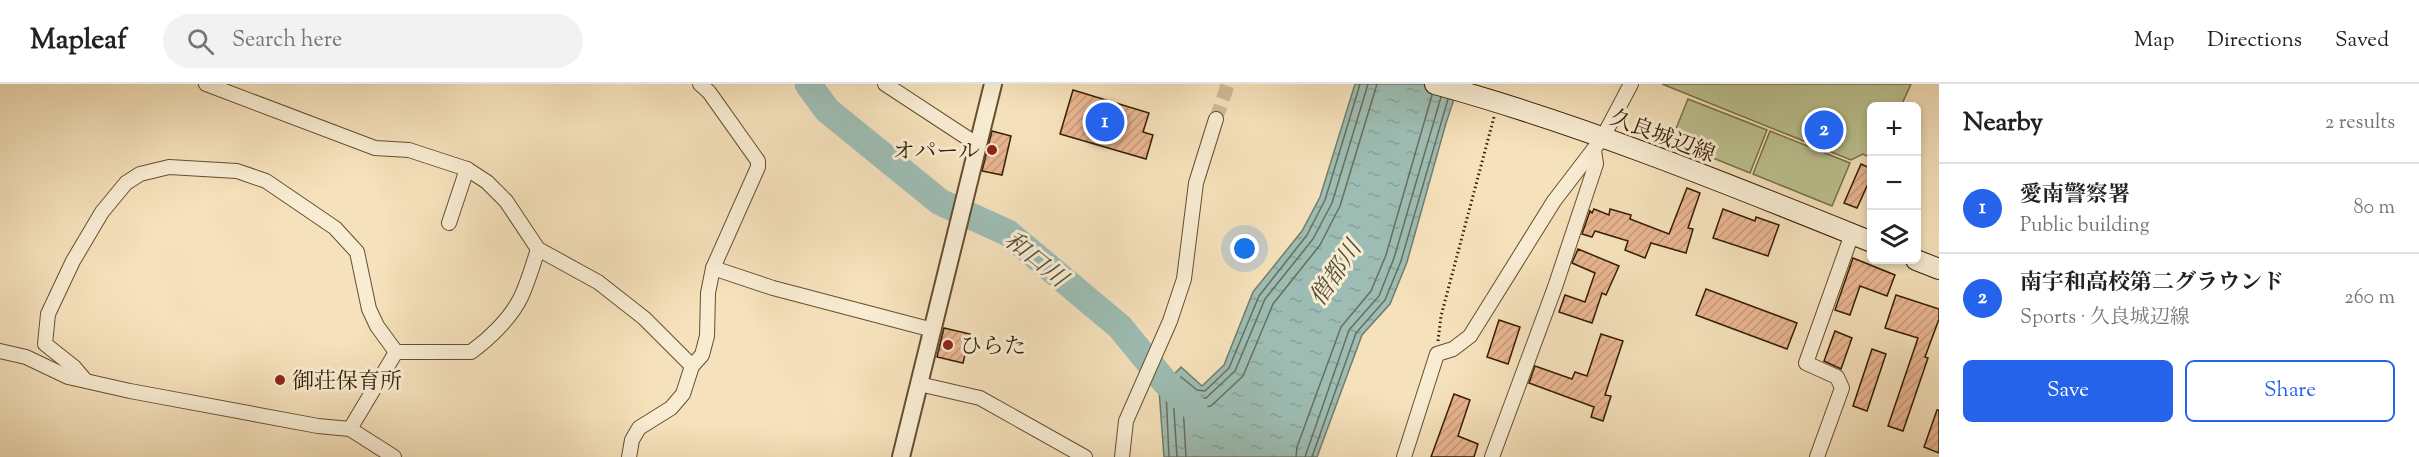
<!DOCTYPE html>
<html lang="en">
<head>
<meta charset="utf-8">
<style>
  body { margin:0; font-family:"Sorts Mill Goudy","Noto Serif JP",serif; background:#f2f2f2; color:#222 }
  .controls { position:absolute; right:18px; top:18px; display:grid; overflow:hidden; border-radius:9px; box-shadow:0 3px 9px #0003 }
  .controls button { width:54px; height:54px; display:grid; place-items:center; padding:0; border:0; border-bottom:2px solid #e0e0e0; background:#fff; color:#222; font:30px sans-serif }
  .you { position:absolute; left:1245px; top:165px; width:21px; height:21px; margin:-15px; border:4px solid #fff; border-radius:50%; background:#1a73e8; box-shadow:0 0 0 9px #1a73e833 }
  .badge { display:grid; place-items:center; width:39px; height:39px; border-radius:50%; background:#2563eb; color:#fff; font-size:20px; font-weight:700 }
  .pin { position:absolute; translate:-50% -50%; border:3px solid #fff; box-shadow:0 2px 6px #0006 }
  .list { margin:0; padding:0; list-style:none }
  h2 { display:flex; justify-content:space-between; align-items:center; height:78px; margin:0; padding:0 24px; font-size:26px }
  h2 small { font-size:20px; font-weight:400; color:#767676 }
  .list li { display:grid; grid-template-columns:39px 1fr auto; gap:18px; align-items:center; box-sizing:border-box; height:90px; padding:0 24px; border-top:2px solid #e0e0e0 }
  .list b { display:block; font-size:22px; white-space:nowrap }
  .list p { margin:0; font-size:20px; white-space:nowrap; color:#767676 }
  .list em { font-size:20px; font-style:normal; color:#767676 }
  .actions { display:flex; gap:12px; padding:18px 24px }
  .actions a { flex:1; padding:14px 0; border:2px solid #2563eb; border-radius:9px; text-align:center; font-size:21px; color:#2563eb }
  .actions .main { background:#2563eb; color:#fff }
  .icon { flex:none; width:33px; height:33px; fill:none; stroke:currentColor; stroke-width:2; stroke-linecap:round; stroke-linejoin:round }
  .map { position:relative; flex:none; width:1939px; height:373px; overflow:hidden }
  header { display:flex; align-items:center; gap:36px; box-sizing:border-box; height:84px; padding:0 30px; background:#fff; border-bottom:2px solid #e0e0e0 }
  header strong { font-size:28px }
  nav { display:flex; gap:33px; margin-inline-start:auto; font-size:21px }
  .search { width:420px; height:54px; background:#f2f2f2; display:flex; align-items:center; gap:15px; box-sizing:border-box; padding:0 21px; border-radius:33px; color:#767676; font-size:22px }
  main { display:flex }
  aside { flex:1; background:#fff }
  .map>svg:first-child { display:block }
  .pitch { fill:#bcc290; stroke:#787048; stroke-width:1.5 }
  .water { fill:url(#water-ripples); stroke:#737d6c; stroke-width:1.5 }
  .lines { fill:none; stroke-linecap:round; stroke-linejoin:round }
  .shore { stroke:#696e5a; stroke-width:1.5 }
  .river { stroke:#9dbdb4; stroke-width:27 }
  .building { fill:url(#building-hatch); stroke:#351e00; stroke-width:1.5 }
  .minor-tunnel { stroke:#cfba96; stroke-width:14; stroke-dasharray:14 7; stroke-linecap:butt }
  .minor-casing { stroke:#654f2f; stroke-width:16 }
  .tertiary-casing { stroke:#654f2f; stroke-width:20 }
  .secondary-casing { stroke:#351e00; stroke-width:22 }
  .path { stroke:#351e00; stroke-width:3; stroke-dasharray:1.5 3; stroke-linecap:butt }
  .minor { stroke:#f8ecd3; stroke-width:14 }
  .tertiary { stroke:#f8ecd3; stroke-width:16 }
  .secondary { stroke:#f8ecd3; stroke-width:20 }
  .poi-dot { fill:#8f2418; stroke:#f8ecd3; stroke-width:2 }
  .labels { text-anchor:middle; stroke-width:6; stroke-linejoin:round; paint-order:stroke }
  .street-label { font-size:22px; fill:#351e00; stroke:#f8ecd3 }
  .poi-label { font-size:22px; fill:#351e00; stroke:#f8ecd3; text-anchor:start }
  .water-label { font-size:24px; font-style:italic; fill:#544e36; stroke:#f8ecd3 }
</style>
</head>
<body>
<header>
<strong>Mapleaf</strong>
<div class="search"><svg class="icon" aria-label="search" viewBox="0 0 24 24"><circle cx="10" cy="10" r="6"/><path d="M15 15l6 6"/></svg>Search here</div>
<nav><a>Map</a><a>Directions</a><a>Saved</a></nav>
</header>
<main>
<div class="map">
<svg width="1939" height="373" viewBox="0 0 1939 373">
  <defs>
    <pattern id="water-ripples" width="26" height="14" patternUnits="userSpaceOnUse" patternTransform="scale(1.5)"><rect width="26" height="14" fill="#9dbdb4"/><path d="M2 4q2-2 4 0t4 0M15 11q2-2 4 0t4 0" fill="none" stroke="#88a299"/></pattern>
    <pattern id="building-hatch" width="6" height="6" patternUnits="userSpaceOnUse" patternTransform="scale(1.5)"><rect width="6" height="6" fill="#e9b591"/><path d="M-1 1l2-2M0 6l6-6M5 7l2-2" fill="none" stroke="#c89b7b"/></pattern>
  </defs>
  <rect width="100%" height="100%" fill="#f5e1bb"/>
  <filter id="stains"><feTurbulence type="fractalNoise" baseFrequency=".00333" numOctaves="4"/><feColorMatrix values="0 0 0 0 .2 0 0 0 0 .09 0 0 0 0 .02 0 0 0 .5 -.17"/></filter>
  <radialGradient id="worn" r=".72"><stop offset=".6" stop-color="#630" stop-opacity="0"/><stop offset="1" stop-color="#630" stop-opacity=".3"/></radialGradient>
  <g class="pitch">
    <polygon points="1662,0 1911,0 1901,22 1872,22 1871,74 1863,70 1851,76"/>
    <polygon points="1688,15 1767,46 1750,89 1671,57"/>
    <polygon points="1770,47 1850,79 1832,122 1753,90"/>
  </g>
  <polygon class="water" points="1355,0 1459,0 1446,39 1407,178 1390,220 1362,251 1317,373 1164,373 1159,306 1181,283 1202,302 1224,281 1253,208 1302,147 1320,113"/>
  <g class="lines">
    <g class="shore">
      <polyline points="1169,373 1166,308 1181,293 1197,306 1205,307 1229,284 1259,212 1307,151 1325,116 1360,0"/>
      <polyline points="1177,373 1173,311 1182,303 1196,314 1206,314 1235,287 1265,215 1313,155 1332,119 1368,0"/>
      <polyline points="1186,373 1183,321 1186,319 1199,324 1211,322 1243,292 1273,220 1320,161 1340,122 1377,0"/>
      <polyline points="1296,373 1297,363 1341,243 1371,207 1386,171 1432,11"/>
      <polyline points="1305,373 1349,246 1379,212 1394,174 1441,13"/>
      <polyline points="1312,373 1356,249 1385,216 1401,177 1448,15"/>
    </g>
    <polyline class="river" points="808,0 827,26 940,118 1008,149 1120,243 1165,298 1194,324"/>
  </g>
  <g class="building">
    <polygon points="1073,6 1149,29 1143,48 1153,51 1146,75 1060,50"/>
    <polygon points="992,47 1011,52 1002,91 982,87"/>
    <polygon points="1861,80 1872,85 1872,91 1857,124 1844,119"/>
    <polygon points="1687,104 1700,109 1688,144 1693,145 1686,169 1651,159 1645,174 1625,166 1628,157 1595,147 1592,153 1582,150 1590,127 1592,129 1594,125 1609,131 1610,125 1631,131 1630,135 1669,150"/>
    <polygon points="1723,125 1755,137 1756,133 1779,141 1768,172 1713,154"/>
    <polygon points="1578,165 1619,182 1606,211 1602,209 1592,239 1559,228 1565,211 1585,218 1595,189 1572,179"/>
    <polygon points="1853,174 1895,191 1887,212 1860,202 1850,231 1835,226"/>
    <polygon points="1706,205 1797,239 1787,265 1696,231"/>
    <polygon points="1896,211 1939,225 1939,235 1925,273 1928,274 1903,347 1888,342 1918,254 1885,244"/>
    <polygon points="1499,236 1520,243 1508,280 1487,273"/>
    <polygon points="944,244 970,250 963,279 937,273"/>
    <polygon points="1835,247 1852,254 1841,285 1824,277"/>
    <polygon points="1601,250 1623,257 1605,311 1611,312 1603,337 1591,333 1594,323 1529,299 1535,282 1572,295 1575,288 1587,292"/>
    <polygon points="1872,265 1886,270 1867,327 1853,322"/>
    <polygon points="1454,310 1470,316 1458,352 1478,360 1474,373 1431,373"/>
    <polygon points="1937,326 1939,326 1939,369 1924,363"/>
  </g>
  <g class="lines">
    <polyline class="minor-tunnel" points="1216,35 1228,0"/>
    <g class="minor-casing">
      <g id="minor">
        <polyline points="206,0 375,64 409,66 467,85 449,139"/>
        <polyline points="885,0 978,61"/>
        <polyline points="467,85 487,98 506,117 538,165 598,198 644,234 692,282"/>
        <polyline points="713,184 773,204 933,246"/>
        <polyline points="0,267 26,273 68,293 130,307 318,342 350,345 394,373"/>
        <path d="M396 268H471C489 255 511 234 521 213 528 198 533 181 538 165"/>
        <polyline points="85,296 74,283 45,260 48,230 73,177 102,128 126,99 140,90 169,83 237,87 266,97 335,144 357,168 369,225 377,242 396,268"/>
        <polyline points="919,300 980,314 1085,373"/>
        <polyline points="350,345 396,268"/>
        <polyline points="629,373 632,356 639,344 671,324 683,310 692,282 702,271 707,252 708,209 713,184 758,83 758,77 709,8 700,0"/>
        <polyline points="1122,373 1126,337 1170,237 1184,195 1196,99 1216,35"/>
        <polyline points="1404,373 1437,270 1453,265 1470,252 1554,117 1603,53 1631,0"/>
        <polyline points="1492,373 1555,203 1596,80 1594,66"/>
        <polyline points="1817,373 1842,304 1837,293 1806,279 1852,150"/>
      </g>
    </g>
    <g class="tertiary-casing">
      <polyline id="tertiary" points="901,373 993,0"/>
    </g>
    <g class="secondary-casing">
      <g id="secondary">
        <path d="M1435 0C1584 41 1728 100 1872 158"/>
        <polyline points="1916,176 1939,185"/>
      </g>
    </g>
    <polyline class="path" points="1438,257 1441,232 1494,33"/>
    <use href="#minor" class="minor"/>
    <use href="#tertiary" class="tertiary"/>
    <use href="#secondary" class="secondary"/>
  </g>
  <g class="poi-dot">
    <circle cx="992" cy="66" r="6"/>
    <circle cx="948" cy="261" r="6"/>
    <circle cx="280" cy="296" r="6"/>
  </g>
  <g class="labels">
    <g class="street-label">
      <text transform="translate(1663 51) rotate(21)" y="8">久良城辺線</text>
    </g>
    <g class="poi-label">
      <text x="980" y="74" text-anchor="end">オパール</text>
      <text x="960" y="269">ひらた</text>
      <text x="292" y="304">御荘保育所</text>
    </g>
    <g class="water-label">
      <text transform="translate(1036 175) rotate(39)" y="8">和口川</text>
      <text transform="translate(1335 189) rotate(-56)" y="8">僧都川</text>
    </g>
  </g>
  <rect width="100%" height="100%" filter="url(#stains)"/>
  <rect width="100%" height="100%" fill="url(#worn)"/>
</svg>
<div class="controls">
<button>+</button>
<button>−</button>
<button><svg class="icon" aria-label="layers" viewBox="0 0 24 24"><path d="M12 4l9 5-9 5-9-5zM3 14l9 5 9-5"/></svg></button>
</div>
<div class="you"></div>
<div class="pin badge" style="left:1105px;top:38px">1</div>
<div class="pin badge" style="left:1824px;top:46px">2</div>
</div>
<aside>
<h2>Nearby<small>2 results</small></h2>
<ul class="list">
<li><span class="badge">1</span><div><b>愛南警察署</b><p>Public building</p></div><em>80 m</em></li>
<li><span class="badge">2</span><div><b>南宇和高校第二グラウンド</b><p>Sports · 久良城辺線</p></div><em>260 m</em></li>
</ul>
<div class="actions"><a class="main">Save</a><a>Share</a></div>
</aside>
</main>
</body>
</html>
